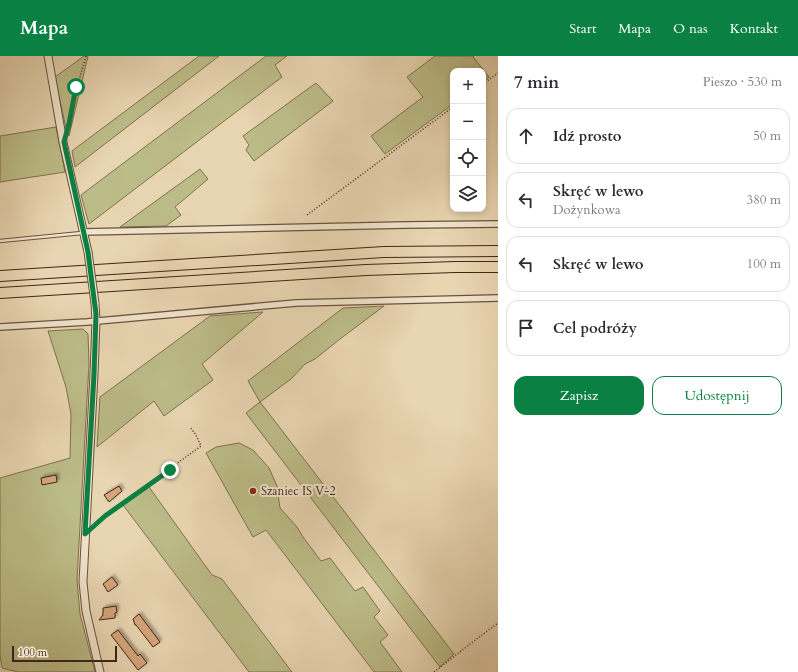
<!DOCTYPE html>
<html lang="pl">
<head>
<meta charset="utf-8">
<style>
  body { margin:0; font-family:Cardo,serif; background:#f2f2f3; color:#2b2b33 }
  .controls { position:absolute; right:12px; top:12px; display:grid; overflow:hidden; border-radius:8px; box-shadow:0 2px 6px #0003 }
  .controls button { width:36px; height:36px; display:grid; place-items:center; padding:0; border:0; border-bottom:1px solid #e1e1e2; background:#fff; color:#2b2b33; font:20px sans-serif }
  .scale { position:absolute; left:12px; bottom:10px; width:105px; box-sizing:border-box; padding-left:4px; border:2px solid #432619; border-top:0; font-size:11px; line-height:14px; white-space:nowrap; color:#432619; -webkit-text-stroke:3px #f0e4cc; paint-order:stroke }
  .stop { position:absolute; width:12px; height:12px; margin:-9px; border:3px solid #0b8043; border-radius:50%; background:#fff }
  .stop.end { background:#0b8043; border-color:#fff; box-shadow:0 1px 4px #0008 }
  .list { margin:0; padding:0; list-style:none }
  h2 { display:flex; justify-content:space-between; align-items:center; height:52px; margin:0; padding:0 16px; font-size:17px }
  h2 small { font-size:13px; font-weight:400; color:#7c7c81 }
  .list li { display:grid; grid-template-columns:26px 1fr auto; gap:12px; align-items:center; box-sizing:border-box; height:56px; margin:0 8px 8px; padding:0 8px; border:1px solid #e1e1e2; border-radius:12px }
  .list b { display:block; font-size:15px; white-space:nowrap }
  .list p { margin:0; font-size:13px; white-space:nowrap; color:#7c7c81 }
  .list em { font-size:13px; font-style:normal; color:#7c7c81 }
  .actions { display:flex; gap:8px; padding:12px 16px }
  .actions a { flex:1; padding:9px 0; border:1px solid #0b8043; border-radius:12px; text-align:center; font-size:14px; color:#0b8043 }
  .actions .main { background:#0b8043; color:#fff }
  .icon { flex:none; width:22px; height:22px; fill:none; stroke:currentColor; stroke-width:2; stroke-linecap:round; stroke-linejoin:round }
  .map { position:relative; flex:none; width:498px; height:616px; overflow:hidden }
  header { display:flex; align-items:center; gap:24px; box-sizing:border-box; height:56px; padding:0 20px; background:#0b8043; color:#fff }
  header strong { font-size:19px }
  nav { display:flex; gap:22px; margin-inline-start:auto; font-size:14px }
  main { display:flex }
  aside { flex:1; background:#fff }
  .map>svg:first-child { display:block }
  .green { fill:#bcbc88; stroke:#807150 }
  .building { fill:#d6a57c; stroke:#432619; filter:url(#shadow) }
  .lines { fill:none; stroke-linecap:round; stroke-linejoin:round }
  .service-casing { stroke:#6c523f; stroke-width:4.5 }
  .minor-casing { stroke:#6c523f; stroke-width:8 }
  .tertiary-casing { stroke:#6c523f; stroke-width:9 }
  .motorway-casing { stroke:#432619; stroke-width:12 }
  .path { stroke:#432619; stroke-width:1.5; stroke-dasharray:1 2; stroke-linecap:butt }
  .service { stroke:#f0e4cc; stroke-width:2.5 }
  .minor { stroke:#f0e4cc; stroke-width:5.5 }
  .tertiary { stroke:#f0e4cc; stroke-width:7 }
  .motorway { stroke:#e8d5b1; stroke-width:10 }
  .tertiary-bridge-casing { stroke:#6c523f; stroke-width:9; stroke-linecap:butt }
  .tertiary-bridge { stroke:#f0e4cc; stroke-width:7 }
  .route { stroke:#0b8043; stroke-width:5 }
  .poi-dot { fill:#8f2418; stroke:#f0e4cc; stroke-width:1.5 }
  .labels { text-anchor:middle; stroke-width:4; stroke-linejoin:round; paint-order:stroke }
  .poi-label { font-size:12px; fill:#432619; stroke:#f0e4cc; text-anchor:start }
</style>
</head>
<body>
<header>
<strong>Mapa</strong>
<nav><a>Start</a><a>Mapa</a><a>O nas</a><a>Kontakt</a></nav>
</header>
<main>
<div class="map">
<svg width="498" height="616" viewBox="0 0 498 616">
  <defs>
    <filter id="shadow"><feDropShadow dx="2.5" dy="-2.5" stdDeviation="1" flood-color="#0004"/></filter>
  </defs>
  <rect width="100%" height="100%" fill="#e8d5b1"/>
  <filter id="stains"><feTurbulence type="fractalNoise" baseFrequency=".005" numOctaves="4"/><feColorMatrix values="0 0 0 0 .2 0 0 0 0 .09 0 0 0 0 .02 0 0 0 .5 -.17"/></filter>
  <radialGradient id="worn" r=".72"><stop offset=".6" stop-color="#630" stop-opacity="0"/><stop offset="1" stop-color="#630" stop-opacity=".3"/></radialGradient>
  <g class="green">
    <polygon points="84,0 88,0 69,80 65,68 55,21"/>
    <polygon points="199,0 219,0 75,111 72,95"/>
    <polygon points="266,0 287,0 275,9 282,21 89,168 81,139"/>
    <polygon points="435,0 474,0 473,1 489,21 483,26 483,15 453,15 453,48 385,98 371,80 423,41 407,21"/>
    <polygon points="316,27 333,45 254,105 246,94 249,89 243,80"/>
    <polygon points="56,71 65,116 0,126 0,80"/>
    <polygon points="200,113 208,123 175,151 181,159 166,170 120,171"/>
    <polygon points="384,250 340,283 315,303 305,308 291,323 260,346 454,598 440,611 246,357 260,346 248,325 343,252"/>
    <polygon points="263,256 202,308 213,324 164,360 154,345 97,391 100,341 210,260"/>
    <polygon points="83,273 88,278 89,308 77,524 80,558 95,616 18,616 2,612 0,600 0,422 70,402 71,358 66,331 48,275"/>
    <polygon points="239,387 253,394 269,412 277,430 280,452 297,471 303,481 321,505 330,502 355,535 363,531 380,555 374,561 388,579 380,586 402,616 374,616 266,474 253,481 206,397 216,391"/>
    <polygon points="149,431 212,519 222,523 292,616 249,616 123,449"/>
  </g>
  <g class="building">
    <polygon points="56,419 57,426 42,429 41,422"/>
    <polygon points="119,430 122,435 109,446 104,439"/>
    <polygon points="112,521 118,529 108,536 103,528"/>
    <polygon points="116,550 117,556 115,557 115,562 99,564 103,559 103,552"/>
    <polygon points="139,558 160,586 153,591 136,569 135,569 133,563"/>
    <polygon points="118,574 138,600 140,598 147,607 138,614 111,579"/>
  </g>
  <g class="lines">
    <g class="service-casing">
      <polyline id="service" points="0,185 82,177"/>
    </g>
    <g class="minor-casing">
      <g id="minor">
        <polyline points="84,176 405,169 498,168"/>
        <polyline points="0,271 87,266 296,247 498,242"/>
      </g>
    </g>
    <g class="tertiary-casing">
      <g id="tertiary">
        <polyline points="48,0 63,86 88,196"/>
        <polyline points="95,247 96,265 94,318 83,526 86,555 100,616"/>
      </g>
    </g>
    <g class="motorway-casing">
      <g id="motorway">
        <polyline points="0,220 384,196 498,195"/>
        <polyline points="0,237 366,214 455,211 498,211"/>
      </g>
    </g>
    <g class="path">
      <polyline points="483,28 498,17"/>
      <polyline points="68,74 77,31 86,0"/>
      <polyline points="307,159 453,51"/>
      <polyline points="92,472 121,448 201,390 196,379 190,371"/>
      <polyline points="434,616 474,585 498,567"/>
    </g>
    <use href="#service" class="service"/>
    <use href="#minor" class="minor"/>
    <use href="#tertiary" class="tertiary"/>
    <use href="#motorway" class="motorway"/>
    <g class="tertiary-bridge-casing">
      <polyline id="tertiary-bridge" points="88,196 95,247"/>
    </g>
    <use href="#tertiary-bridge" class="tertiary-bridge"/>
  </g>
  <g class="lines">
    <polyline class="route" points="76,31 69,68 64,86 88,196 96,258 94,318 85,478 105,460 170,414"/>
  </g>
  <circle class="poi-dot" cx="253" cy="435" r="4"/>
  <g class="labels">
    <g class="poi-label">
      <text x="261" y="439">Szaniec IS V-2</text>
    </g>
  </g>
  <rect width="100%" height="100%" filter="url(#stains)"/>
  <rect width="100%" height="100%" fill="url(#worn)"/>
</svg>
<div class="controls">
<button>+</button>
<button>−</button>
<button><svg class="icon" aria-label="locate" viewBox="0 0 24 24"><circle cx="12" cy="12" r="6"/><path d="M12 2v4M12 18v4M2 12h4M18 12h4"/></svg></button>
<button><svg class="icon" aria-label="layers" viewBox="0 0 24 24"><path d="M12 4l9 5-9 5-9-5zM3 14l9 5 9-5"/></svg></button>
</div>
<div class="scale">100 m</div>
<div class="stop" style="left:76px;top:31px"></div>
<div class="stop end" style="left:170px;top:414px"></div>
</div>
<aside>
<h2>7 min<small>Pieszo · 530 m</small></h2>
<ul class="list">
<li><svg class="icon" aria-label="ahead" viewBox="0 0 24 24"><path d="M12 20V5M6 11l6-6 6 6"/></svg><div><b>Idź prosto</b></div><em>50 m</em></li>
<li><svg class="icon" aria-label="left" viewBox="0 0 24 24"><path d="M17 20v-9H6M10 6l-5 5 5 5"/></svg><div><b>Skręć w lewo</b><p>Dożynkowa</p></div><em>380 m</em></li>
<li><svg class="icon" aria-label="left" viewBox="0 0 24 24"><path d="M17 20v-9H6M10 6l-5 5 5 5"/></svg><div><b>Skręć w lewo</b></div><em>100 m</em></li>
<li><svg class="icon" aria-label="arrive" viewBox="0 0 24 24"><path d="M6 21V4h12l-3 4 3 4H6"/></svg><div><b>Cel podróży</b></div></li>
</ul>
<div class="actions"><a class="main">Zapisz</a><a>Udostępnij</a></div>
</aside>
</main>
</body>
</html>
